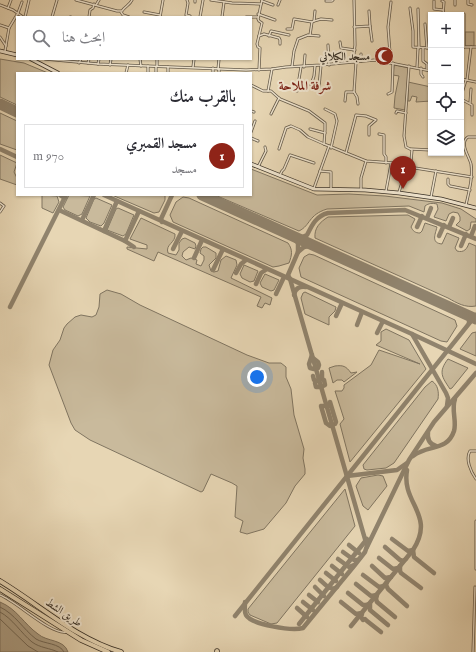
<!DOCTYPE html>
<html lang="ar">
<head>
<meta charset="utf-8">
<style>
  body { margin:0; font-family:"IM FELL English",Amiri,serif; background:#f2f2f3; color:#2b2b33; direction:rtl }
  .controls { position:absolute; right:12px; top:12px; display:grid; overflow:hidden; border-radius:0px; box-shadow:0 1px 3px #0004 }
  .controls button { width:36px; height:36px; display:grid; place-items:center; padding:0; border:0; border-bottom:1px solid #e1e1e2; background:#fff; color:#2b2b33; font:20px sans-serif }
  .you { position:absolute; left:257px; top:377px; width:14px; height:14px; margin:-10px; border:3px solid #fff; border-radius:50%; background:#1a73e8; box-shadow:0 0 0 6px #1a73e833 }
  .badge { display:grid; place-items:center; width:26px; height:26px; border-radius:50%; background:#8f2418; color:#fff; font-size:13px; font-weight:700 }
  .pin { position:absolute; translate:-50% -33px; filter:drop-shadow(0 1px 2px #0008) }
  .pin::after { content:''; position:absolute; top:21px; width:14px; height:12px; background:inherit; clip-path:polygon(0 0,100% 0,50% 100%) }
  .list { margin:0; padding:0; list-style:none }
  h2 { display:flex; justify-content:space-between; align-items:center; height:52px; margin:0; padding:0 16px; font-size:17px }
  h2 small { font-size:13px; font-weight:400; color:#7c7c81 }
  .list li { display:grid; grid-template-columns:26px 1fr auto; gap:12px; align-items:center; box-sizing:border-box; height:64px; margin:0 8px 8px; padding:0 8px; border:1px solid #e1e1e2; border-radius:0px }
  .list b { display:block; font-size:15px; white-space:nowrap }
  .list p { margin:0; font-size:13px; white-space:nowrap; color:#7c7c81 }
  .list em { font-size:13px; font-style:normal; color:#7c7c81 }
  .icon { flex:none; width:22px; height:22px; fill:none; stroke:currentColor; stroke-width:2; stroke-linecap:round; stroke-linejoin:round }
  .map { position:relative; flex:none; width:476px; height:652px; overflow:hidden; direction:ltr }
  .search { position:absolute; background:#fff; box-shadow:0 1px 3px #0004; left:16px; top:16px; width:236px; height:44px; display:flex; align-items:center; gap:10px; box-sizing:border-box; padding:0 14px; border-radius:0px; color:#7c7c81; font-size:15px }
  .panel { position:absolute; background:#fff; box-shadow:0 1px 3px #0004; left:16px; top:72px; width:236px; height:124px; border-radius:0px; direction:rtl }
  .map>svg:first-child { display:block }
  .green { fill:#c9ba9c; stroke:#807561 }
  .water { fill:#ac9e84; stroke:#7e725e }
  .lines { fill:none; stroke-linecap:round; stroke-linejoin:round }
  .shore { stroke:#726755; stroke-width:1 }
  .taxiway { stroke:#90836d; stroke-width:4.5 }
  .runway { stroke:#90836d; stroke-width:11 }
  .minor-casing { stroke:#645a4a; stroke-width:3 }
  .secondary-casing { stroke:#383026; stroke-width:4.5 }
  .trunk-casing { stroke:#383026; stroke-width:5.5 }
  .minor { stroke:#efe4ce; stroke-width:1.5 }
  .secondary { stroke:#efe4ce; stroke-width:3 }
  .trunk { stroke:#e7d6b4; stroke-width:4 }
  .labels { text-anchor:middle; stroke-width:4; stroke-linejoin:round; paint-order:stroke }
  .poi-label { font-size:11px; font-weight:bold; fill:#383026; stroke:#efe4ce; text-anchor:end }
  .street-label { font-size:11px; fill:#383026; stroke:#efe4ce }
  .quarter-label { font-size:13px; font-weight:bold; fill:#7a1f14; stroke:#efe4ce }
</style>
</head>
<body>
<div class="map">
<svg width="476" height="652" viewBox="0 0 476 652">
  <rect width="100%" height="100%" fill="#e7d6b4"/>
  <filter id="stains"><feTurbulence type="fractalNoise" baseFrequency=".005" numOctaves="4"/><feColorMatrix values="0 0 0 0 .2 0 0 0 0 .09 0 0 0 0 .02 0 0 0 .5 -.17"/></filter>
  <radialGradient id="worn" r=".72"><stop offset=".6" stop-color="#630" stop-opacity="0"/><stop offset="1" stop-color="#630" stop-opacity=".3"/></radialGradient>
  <g class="green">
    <rect x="465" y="32" width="9" height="14"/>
    <polygon points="0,59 24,63 48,73 17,73 17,105 0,97"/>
    <polygon points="394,65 409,68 405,110 394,108 395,96 399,76 393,75"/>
    <polygon points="408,82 431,87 431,101 416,102 417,97 412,96 410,101 408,101"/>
    <polygon points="0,113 17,121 17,150 0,144"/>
    <polygon points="0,155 17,163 14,172 17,178 17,185 0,179"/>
    <path d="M251 169 317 195 349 194 385 196 442 203 461 209 476 219V222H471L470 229 467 231 456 225 460 221V217L458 213 453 212 449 214 446 221 434 217 438 209 437 204C432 203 429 203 425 206L424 212 409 206 327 209C308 215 311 225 299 231L215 195H251Z"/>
    <polygon points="42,195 57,196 59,202 53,213 42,208"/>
    <polygon points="69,195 90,196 82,214 78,216 65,210 63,207"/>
    <polygon points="112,195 165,195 165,200 159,212 154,213"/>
    <path d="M183 197 189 198 288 243C293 250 292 255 289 263L279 266 273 267 173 222 170 215 176 202Z"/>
    <polygon points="96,198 112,205 104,223 101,226 90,222 86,218 94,199"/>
    <polygon points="118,208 134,215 126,234 123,236 107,230 116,209"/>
    <path d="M408 215 415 219 411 227C413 231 415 233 420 233L422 231 425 223 437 227C435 235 431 243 442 244L447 233 459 238 455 248 457 251C464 253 467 249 469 243L476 246V306C465 308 457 303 448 298L315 238C314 228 320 222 328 217Z"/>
    <path d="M141 218 175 234C176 243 165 244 168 253L176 255 179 250V243L182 239 185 238 195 243 196 246 195 249 189 247 183 252 182 256 186 260 191 258 197 260 196 264 201 266 204 260V256L200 253 201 249 203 247H206L216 253V258L209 265 211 271 214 272 218 271 221 260 226 256 236 260 237 265 231 278 272 298 270 305 265 303 262 308 257 306 261 297 158 252 154 261 127 249V247L147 249V245L130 239Z"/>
    <polygon points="309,254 314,255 455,320 457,326 447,342 441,341 301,277 299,268 304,257"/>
    <polygon points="244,265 258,271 254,281 250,282 242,278 240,274"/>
    <polygon points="265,274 279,280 274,290 271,291 262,287 260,283"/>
    <polygon points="107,290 121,294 140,305 247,355 269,363 281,363 286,367 286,377 291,389 294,415 304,449 303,458 305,469 305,474 295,486 286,503 264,529 247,534 240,532 243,521 235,517 237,486 232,483 211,474 203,491 201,492 90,440 75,430 71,423 49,365 53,350 60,340 64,328 67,324 75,317 81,315 92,317 96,315 99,307 100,294"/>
    <polygon points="305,292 336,307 335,311 329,317 329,325 305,314 301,298 303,293"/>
    <polygon points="386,329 409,340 426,369 350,462 340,424 344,419 335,391 342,391 344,388 344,385 371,365 379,350 420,364 376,345 381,341 381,332"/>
    <polygon points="476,332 476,356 460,349 472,333"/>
    <path d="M448 359 468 368 452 388 450 389C442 377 438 372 448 359Z"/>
    <path d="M335 366C343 365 346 366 351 373L357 372 344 382 342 380H337L333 383 329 368Z"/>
    <path d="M432 381C438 385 439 392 438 399L394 463 386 468 367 470 364 469 363 465 425 387Z"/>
    <polygon points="378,475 383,476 387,486 368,510 363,506 356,486 361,478"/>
    <polygon points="345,489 355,526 277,623 271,624 250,615 248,612 248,609"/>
  </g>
  <path class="water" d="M0 602C17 609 24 624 38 634 47 642 64 639 68 652H0Z"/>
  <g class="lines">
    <g class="shore">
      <path d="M0 607C15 614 23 629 36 639 44 644 60 643 64 652"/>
      <path d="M0 612C13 619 21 633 32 642 40 648 50 648 58 652"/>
      <polyline points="0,619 28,646 38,652"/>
    </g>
    <g class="taxiway">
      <polyline points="0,149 17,157"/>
      <polyline points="60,195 65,198"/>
      <polyline points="104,195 412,334 476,364"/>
      <polyline points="59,210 125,241 134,247"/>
      <polyline points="427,218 431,208"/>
      <polyline points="82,220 94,195"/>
      <polyline points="162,222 161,219 172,195"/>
      <polyline points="417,227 422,216"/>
      <polyline points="449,227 453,218"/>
      <polyline points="104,231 117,201"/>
      <polyline points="290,235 298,243 298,252 304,247 313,245"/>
      <polyline points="439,236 444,225"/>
      <polyline points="471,236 475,226"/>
      <path d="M298 239 307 235C312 225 316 216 328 213L405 210 476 239"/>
      <polyline points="125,241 139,211"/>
      <polyline points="461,246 466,234"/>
      <polyline points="173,249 182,231"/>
      <polyline points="194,258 202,240"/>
      <polyline points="213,270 223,249"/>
      <polyline points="236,273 241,264 246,260"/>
      <polyline points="290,279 288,275 298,252"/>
      <polyline points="256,284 261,273 267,269"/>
      <polyline points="276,294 284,277"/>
      <path d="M294 295C295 288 300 286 306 287"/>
      <polyline points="10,307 66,195"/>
      <polyline points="465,314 469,319 469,323"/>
      <polyline points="336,316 342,303"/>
      <polyline points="357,325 362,312"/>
      <polyline points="377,333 383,321"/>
      <polyline points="412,334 446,393 448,398 447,406"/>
      <polyline points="312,355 309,364 310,368 314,369 318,368 319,365 318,362 313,358"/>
      <polyline points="313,376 314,380 318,381 322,378 322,372"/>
      <polyline points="315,383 316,387 321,387 325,385 324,380"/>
      <polygon points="330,402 336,422 335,424 330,426 326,423 321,406 328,406"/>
      <path d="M428 432C427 439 429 444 436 446"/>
      <path d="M413 456C428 444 447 452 454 431 457 421 451 410 455 399"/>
      <polyline points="347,476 397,470 407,463"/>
      <polyline points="392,539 408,551 413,550 414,557 434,573"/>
      <polyline points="349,545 359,553"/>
      <polyline points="367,547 409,460 434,422 476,373"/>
      <polyline points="385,547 400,560 403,561 406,559"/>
      <polyline points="343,552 354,560 358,560 360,558"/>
      <polyline points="379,558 393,569 398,568"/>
      <polyline points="338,559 349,567 354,565"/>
      <polyline points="332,566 342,574"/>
      <polyline points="372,566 385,578 391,577"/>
      <polyline points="400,566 400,571 401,573 421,588"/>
      <polyline points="326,573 336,581"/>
      <polyline points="363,575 379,587 384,586"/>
      <path d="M320 580C325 584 331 592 337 587"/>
      <polyline points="387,582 386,585 388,589 407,606"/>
      <polyline points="356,584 371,596 377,595 376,599 377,602 395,617"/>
      <polyline points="315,587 324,596"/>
      <polyline points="348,593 363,605 366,605 370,604 370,610 388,625"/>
      <polyline points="309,595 318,602"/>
      <path d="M245 602C245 607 244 611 246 615 252 625 292 631 303 628L354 566 365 552 367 546 290 279"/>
      <polyline points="303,602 313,610"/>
      <polyline points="341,602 356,614 362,613"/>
      <polyline points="297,608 307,617"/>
      <polyline points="362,614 361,617 363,620 365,619 367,621 381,632"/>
      <polyline points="235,616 476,315"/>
      <polyline points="299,624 367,539"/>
      <path d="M351 626 413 550C436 514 401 504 407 470"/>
    </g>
    <g class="runway">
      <polyline points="0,104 17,112"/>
      <polyline points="202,195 476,319"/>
    </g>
    <g class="minor-casing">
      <g id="minor">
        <path d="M76 0 117 11H122C125 6 130 5 132 0"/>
        <polyline points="187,0 188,3 186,15 190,16"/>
        <polyline points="211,0 232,3 261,4"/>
        <polyline points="468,0 468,4 472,5"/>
        <polyline points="262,1 273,5"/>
        <polyline points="326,1 332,1 333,0"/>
        <polyline points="434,1 434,9 443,10"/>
        <polyline points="442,1 444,2 443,15"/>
        <polyline points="195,2 195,0"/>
        <polyline points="0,5 13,10 23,17"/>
        <polyline points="96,5 99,0"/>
        <polyline points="278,5 280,0"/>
        <polyline points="455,5 455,0"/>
        <polyline points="8,8 11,0"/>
        <polyline points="410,8 413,31 413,47 431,48"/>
        <polyline points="418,9 419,48"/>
        <polyline points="121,12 123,15 129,17"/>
        <polyline points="144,12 160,15"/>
        <polyline points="258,14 275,20"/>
        <polyline points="464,14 464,47"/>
        <polyline points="25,17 29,0"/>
        <polyline points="52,17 57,0"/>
        <polyline points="70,17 71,17"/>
        <polyline points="89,17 90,10 93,8 94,4"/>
        <polyline points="160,17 163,0"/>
        <polyline points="200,17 203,0"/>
        <polyline points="222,17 224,2"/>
        <polyline points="246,17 258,17"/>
        <polyline points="314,21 321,19 332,20"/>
        <polyline points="425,24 427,48"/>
        <polyline points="0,25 9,28"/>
        <polyline points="370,26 372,41"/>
        <polyline points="354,27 370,26 369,11"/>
        <polyline points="287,29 292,29 294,19 312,22"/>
        <polyline points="310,35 312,22 314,21 315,11"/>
        <polyline points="259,36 264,34 279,38 280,40 280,44"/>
        <polyline points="269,36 271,31 289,35"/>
        <polyline points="0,37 6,46"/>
        <polyline points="340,42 341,48 355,50"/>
        <polyline points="328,45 329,65"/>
        <polyline points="461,47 476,47"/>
        <polyline points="423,48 423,61 427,64 427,69"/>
        <polyline points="5,51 9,28 18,13 22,2"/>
        <polyline points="361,54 361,61"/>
        <polyline points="45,59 98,64 246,70 272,69 286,67 321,65 375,60 431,71"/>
        <polyline points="140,59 141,66"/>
        <polyline points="157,59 157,66"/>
        <polyline points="388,61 390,53 388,27 391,2"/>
        <polyline points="353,62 355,45 354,0"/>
        <polyline points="79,63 81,59"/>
        <polyline points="88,63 89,59"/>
        <polyline points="98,64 99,59"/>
        <polyline points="110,65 111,59"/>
        <polyline points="292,66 294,51 298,39 308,35 319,36"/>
        <polyline points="193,67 194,59"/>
        <polyline points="304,67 305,55"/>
        <polyline points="417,67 418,48"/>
        <polyline points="213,68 213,73"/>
        <polyline points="421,68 421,74 423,77"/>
        <polyline points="218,69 219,59"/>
        <polyline points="272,69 268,91 271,91 280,99 309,111 325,123 325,130 324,144 366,161 407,164 411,161 412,150 406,147 404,136 409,66"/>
        <polyline points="259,70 260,48 258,47 257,44 262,23 259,21 258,19 262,0"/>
        <polyline points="126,73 128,65"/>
        <polyline points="148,73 148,66"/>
        <polyline points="156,73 156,67"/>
        <polyline points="168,73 168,67"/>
        <polyline points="219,73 219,69"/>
        <polyline points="461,79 476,82"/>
        <polyline points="467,80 471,47"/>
        <polyline points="251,85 263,91 268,91"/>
        <polyline points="311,85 314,76 315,66"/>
        <polyline points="319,87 321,65"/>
        <polyline points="297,91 301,67"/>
        <polyline points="354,92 357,97 358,104"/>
        <polyline points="388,94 392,92 393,63"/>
        <polyline points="461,96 466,80"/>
        <polyline points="461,99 472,105 472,115"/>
        <polyline points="345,101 346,92 354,92 356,62"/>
        <polyline points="470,103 471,89"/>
        <polyline points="325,109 335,114 337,121 331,148"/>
        <polyline points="251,111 254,112"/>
        <polyline points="396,113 397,111 406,113"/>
        <polyline points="271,114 279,98"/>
        <polyline points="310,129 325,133"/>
        <polyline points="251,132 255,121"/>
        <polyline points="379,134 384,135 384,154 386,157 386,163"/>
        <polyline points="251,138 258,141"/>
        <polyline points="279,149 286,128 291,126 300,130 308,137 324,144"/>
        <polyline points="411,149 431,150"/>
        <polyline points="346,153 356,115 366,116 376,120 369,126 369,135"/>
        <polyline points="410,164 415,168 472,177"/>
        <polyline points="258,167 266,151 265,147"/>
        <polyline points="320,171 331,172 331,189"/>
        <polyline points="280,175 282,171 284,169 290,155 314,163"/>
        <polyline points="448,179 448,184 450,186 470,190"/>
        <polyline points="314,188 329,146"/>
        <polyline points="361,190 361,178 366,161"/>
        <polyline points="386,191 391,164"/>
        <polyline points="399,192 404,176 411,176"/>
        <polyline points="431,197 436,171"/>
        <polyline points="0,203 4,206 0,212"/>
        <path d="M466 205C469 191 473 178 471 164 469 156 459 143 468 137H476"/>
        <path d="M476 451H470C465 459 471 472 476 479"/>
        <polyline points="476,569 476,521"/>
        <path d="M0 595C16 601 51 635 66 632"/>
        <polyline points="473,652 475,587"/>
      </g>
    </g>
    <g class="secondary-casing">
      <g id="secondary">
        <polyline points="0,51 17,55"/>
        <polyline points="31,59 58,73"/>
        <polyline points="251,164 314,189 365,190 399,193 441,199 476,208"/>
      </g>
    </g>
    <g class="trunk-casing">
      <g id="trunk">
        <path d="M0 581C40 605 76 639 121 652"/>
        <polyline points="0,589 81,640 108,652"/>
        <polyline points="217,652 217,651"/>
      </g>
    </g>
    <use href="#minor" class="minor"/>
    <use href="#secondary" class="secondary"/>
    <use href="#trunk" class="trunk"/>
  </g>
  <defs>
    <g id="mosque-disc" transform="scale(1)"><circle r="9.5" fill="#8f2418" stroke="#efe4ce"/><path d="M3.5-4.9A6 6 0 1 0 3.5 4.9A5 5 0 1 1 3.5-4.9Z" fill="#fff"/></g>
  </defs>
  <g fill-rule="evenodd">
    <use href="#mosque-disc" x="384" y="56"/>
  </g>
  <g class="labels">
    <g class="poi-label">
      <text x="370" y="60">مسجد الكيلاني</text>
    </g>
    <g class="street-label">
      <text transform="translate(64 612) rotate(34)" y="4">طريق الشط</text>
    </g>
    <g class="quarter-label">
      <text x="305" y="90">شرفة الملاحة</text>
    </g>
  </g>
  <rect width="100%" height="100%" filter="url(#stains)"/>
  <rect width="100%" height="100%" fill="url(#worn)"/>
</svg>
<div class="controls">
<button>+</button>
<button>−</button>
<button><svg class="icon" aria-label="locate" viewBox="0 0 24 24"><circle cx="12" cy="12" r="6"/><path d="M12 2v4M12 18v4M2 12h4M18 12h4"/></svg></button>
<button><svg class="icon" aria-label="layers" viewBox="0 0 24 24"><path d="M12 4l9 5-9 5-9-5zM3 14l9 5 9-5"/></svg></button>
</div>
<div class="you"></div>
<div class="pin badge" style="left:403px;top:189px">1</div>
<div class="search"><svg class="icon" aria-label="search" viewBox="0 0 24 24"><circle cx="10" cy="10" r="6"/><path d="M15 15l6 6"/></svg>ابحث هنا</div>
<section class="panel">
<h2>بالقرب منك<small></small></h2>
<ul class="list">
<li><span class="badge">1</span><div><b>مسجد القمبري</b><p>مسجد</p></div><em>970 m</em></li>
</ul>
</section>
</div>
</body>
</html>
